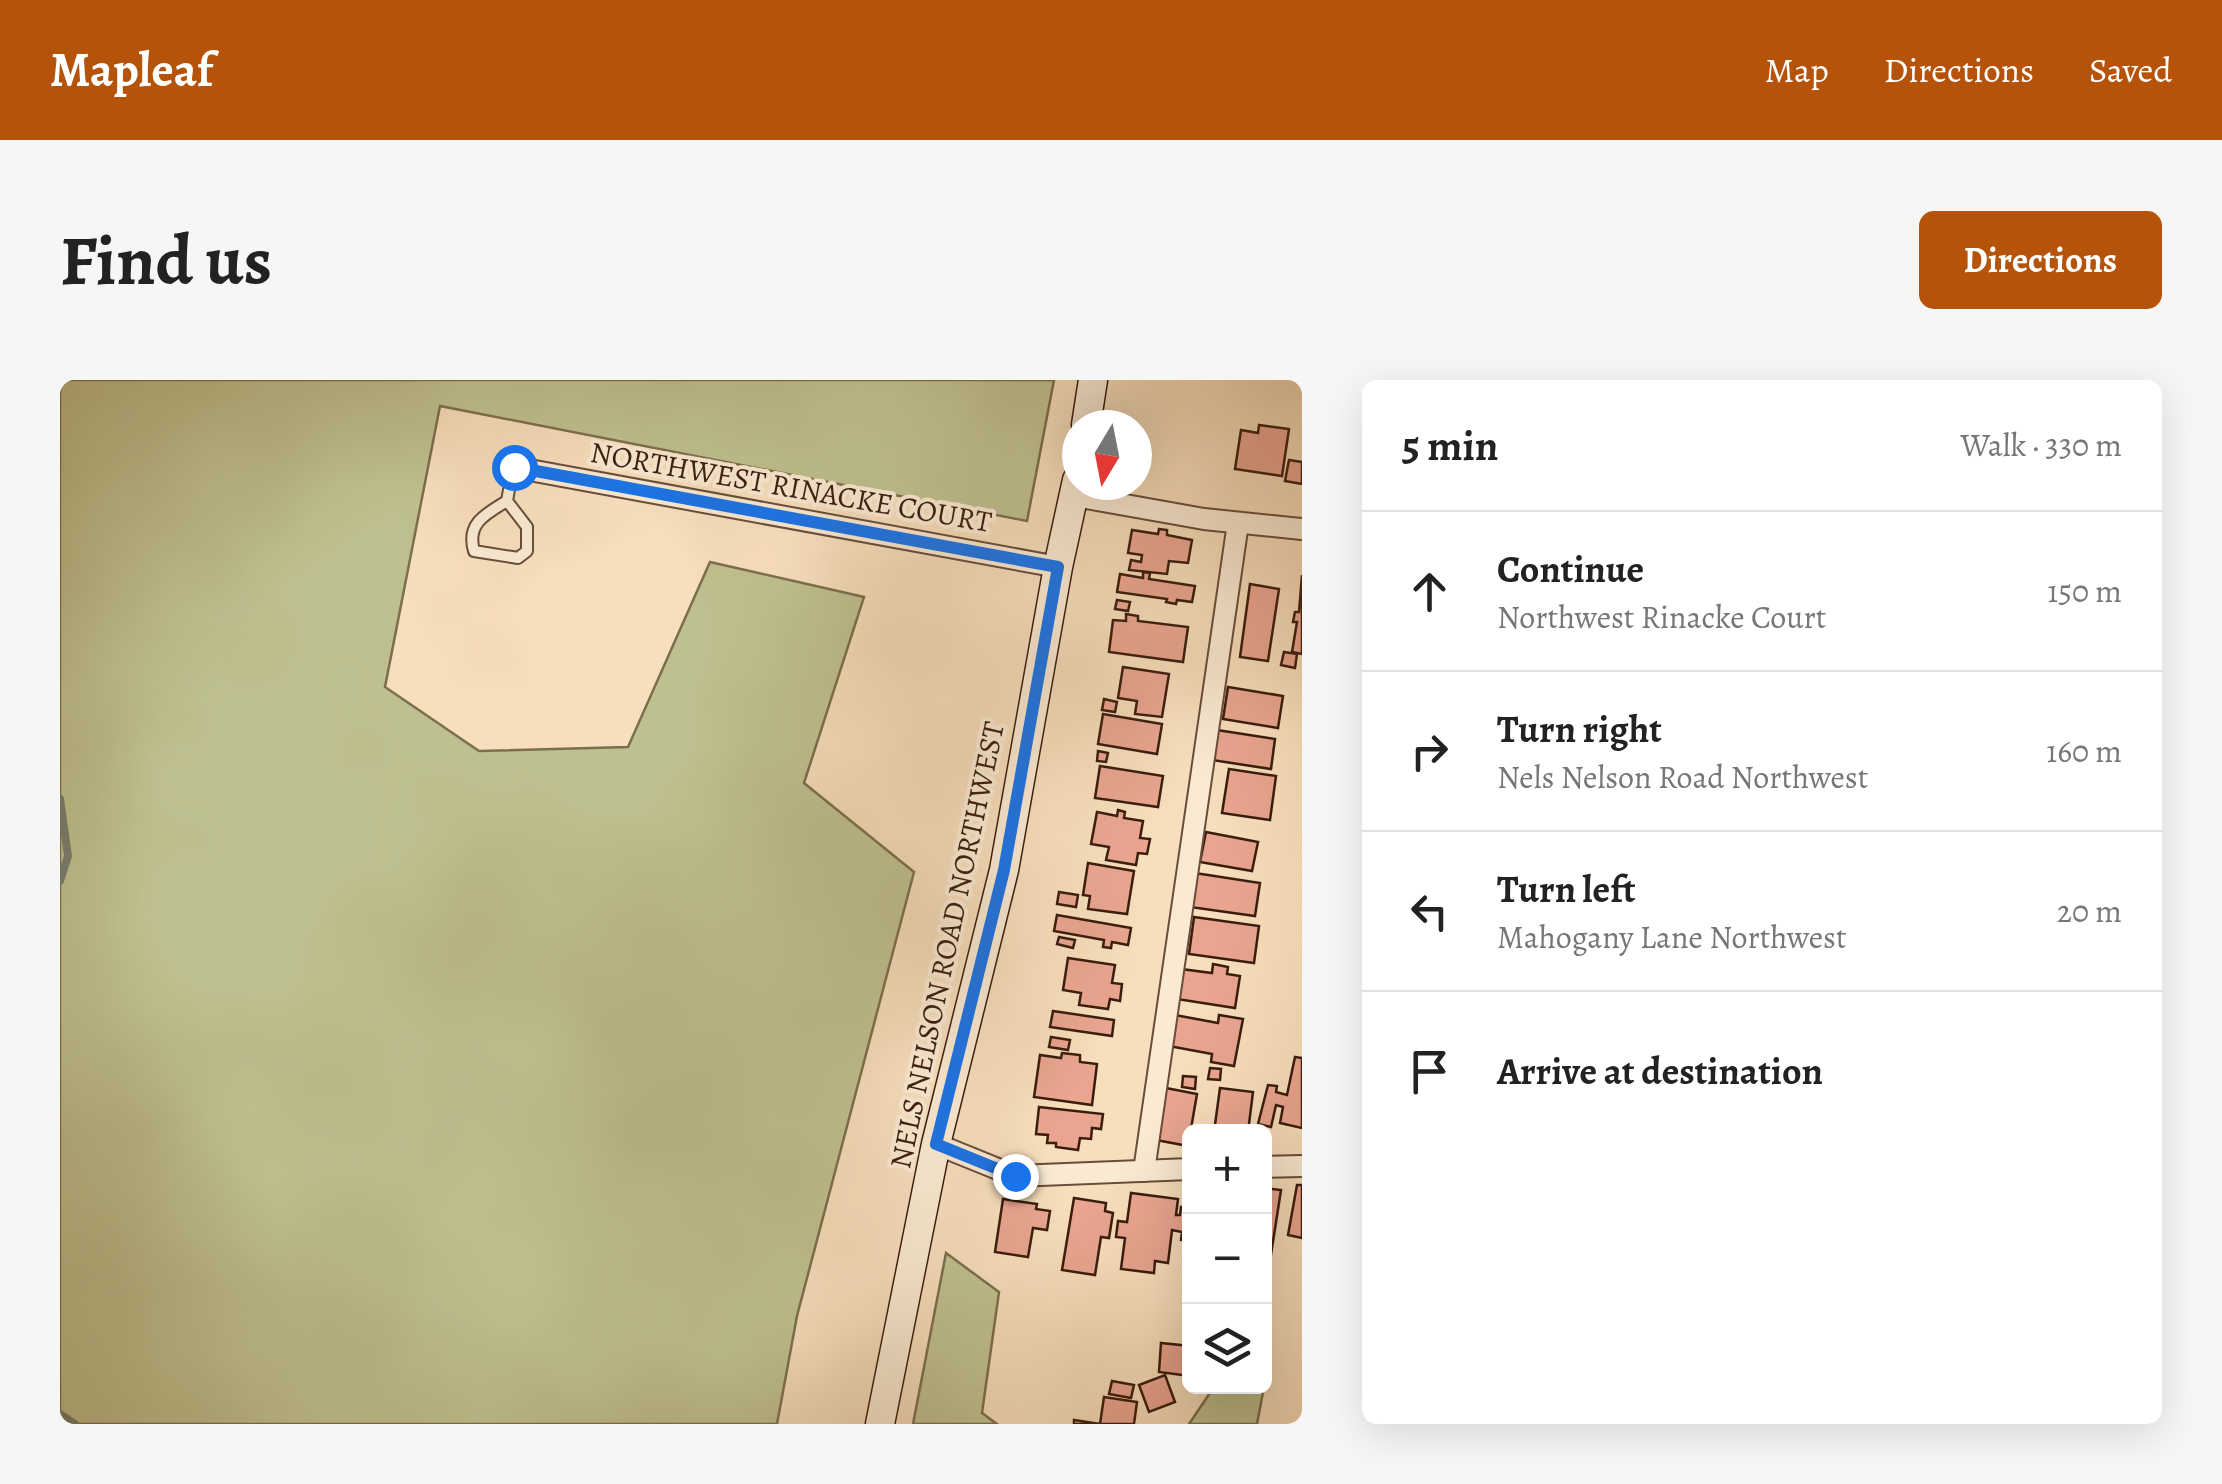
<!DOCTYPE html>
<html lang="en">
<head>
<meta charset="utf-8">
<style>
  body { margin:0; font-family:Alegreya,serif; background:#f6f6f6; color:#222 }
  .controls { position:absolute; right:30px; bottom:30px; display:grid; overflow:hidden; border-radius:15px; box-shadow:0 10px 40px #0002 }
  .controls button { width:90px; height:90px; display:grid; place-items:center; padding:0; border:0; border-bottom:2px solid #e0e0e0; background:#fff; color:#222; font:50px sans-serif }
  .compass { position:absolute; left:1002px; top:30px; width:90px; height:90px; border-radius:50%; background:#fff; box-shadow:0 10px 40px #0002; rotate:190deg }
  .stop { position:absolute; width:30px; height:30px; margin:-22px; border:8px solid #1a73e8; border-radius:50%; background:#fff }
  .stop.end { background:#1a73e8; border-color:#fff; box-shadow:0 2px 10px #0008 }
  .list { margin:0; padding:0; list-style:none }
  h2 { display:flex; justify-content:space-between; align-items:center; height:130px; margin:0; padding:0 40px; font-size:42px }
  h2 small { font-size:32px; font-weight:400; color:#767676 }
  .list li { display:grid; grid-template-columns:65px 1fr auto; gap:30px; align-items:center; box-sizing:border-box; height:160px; padding:0 40px; border-top:2px solid #e0e0e0 }
  .list b { display:block; font-size:38px; white-space:nowrap }
  .list p { margin:0; font-size:32px; white-space:nowrap; color:#767676 }
  .list em { font-size:32px; font-style:normal; color:#767676 }
  .icon { flex:none; width:55px; height:55px; fill:none; stroke:currentColor; stroke-width:2; stroke-linecap:round; stroke-linejoin:round }
  .map { position:relative; flex:none; width:1242px; height:1044px; overflow:hidden; border-radius:15px }
  header { display:flex; align-items:center; gap:60px; box-sizing:border-box; height:140px; padding:0 50px; background:#b45309; color:#fff }
  header strong { font-size:48px }
  nav { display:flex; gap:55px; margin-inline-start:auto; font-size:35px }
  .intro { display:flex; align-items:center; justify-content:space-between; box-sizing:border-box; height:240px; padding:0 60px }
  h1 { margin:0; font-size:70px }
  .button { padding:25px 45px; border-radius:15px; background:#b45309; color:#fff; font-size:35px; font-weight:700 }
  main { display:flex; gap:60px; padding:0 60px }
  aside { flex:1; background:#fff; border-radius:15px; box-shadow:0 10px 40px #0002 }
  .map>svg:first-child { display:block }
  .green { fill:#bfc08f; stroke:#7c6e4e; stroke-width:2.5 }
  .lines { fill:none; stroke-linecap:round; stroke-linejoin:round }
  .stream { stroke:#767c6d; stroke-width:8 }
  .building { fill:#e9a590; stroke:#3a1d0e; stroke-width:2.5 }
  .lane-casing { stroke:#694d3a; stroke-width:14 }
  .street-casing { stroke:#694d3a; stroke-width:24 }
  .secondary-casing { stroke:#3a1d0e; stroke-width:31 }
  .lane { stroke:#faead3; stroke-width:10 }
  .street { stroke:#faead3; stroke-width:20 }
  .secondary { stroke:#faead3; stroke-width:28 }
  .route { stroke:#1a73e8; stroke-width:12 }
  .labels { text-anchor:middle; stroke-width:8; stroke-linejoin:round; paint-order:stroke }
  .street-label { font-size:30px; fill:#3a1d0e; stroke:#faead3 }
</style>
</head>
<body>
<header>
<strong>Mapleaf</strong>
<nav><a>Map</a><a>Directions</a><a>Saved</a></nav>
</header>
<div class="intro"><h1>Find us</h1><a class="button">Directions</a></div>
<main>
<div class="map">
<svg width="1242" height="1044" viewBox="0 0 1242 1044">
  <rect width="100%" height="100%" fill="#f7debc"/>
  <filter id="stains"><feTurbulence type="fractalNoise" baseFrequency=".002" numOctaves="4"/><feColorMatrix values="0 0 0 0 .2 0 0 0 0 .09 0 0 0 0 .02 0 0 0 .5 -.17"/></filter>
  <radialGradient id="worn" r=".72"><stop offset=".6" stop-color="#630" stop-opacity="0"/><stop offset="1" stop-color="#630" stop-opacity=".3"/></radialGradient>
  <g class="green">
    <polygon points="0,0 994,0 967,141 380,26 325,307 419,371 568,367 650,182 804,217 744,403 854,492 737,936 717,1044 0,1044"/>
    <polygon points="886,873 939,912 922,1033 937,1044 853,1044"/>
    <polygon points="1154,1007 1204,1007 1197,1044 1129,1044"/>
  </g>
  <g class="lines">
    <g class="stream">
      <polyline points="0,419 8,476 0,501"/>
      <polyline points="0,1034 15,1044"/>
    </g>
  </g>
  <g class="building">
    <polygon points="1199,45 1229,49 1222,96 1175,89 1181,50 1198,53"/>
    <polygon points="1229,80 1242,82 1242,104 1225,101"/>
    <polygon points="1099,149 1107,150 1107,155 1132,160 1128,183 1109,181 1107,194 1069,190 1071,180 1081,182 1082,175 1068,173 1072,150 1098,154"/>
    <polygon points="1083,192 1090,193 1089,199 1135,206 1132,222 1117,220 1116,224 1106,222 1107,219 1057,212 1060,194 1083,198"/>
    <polygon points="1242,195 1242,274 1232,272 1237,242 1233,242 1235,232 1239,232"/>
    <polygon points="1190,204 1219,209 1208,281 1180,277"/>
    <polygon points="1057,220 1070,222 1068,231 1055,229"/>
    <polygon points="1066,234 1078,236 1078,241 1128,247 1123,282 1049,272 1053,240 1066,241"/>
    <polygon points="1224,272 1237,274 1235,288 1221,285"/>
    <polygon points="1063,287 1109,294 1102,337 1075,334 1077,321 1058,318"/>
    <polygon points="1168,307 1223,316 1218,348 1163,339"/>
    <polygon points="1044,319 1057,322 1055,332 1042,330"/>
    <polygon points="1043,334 1102,344 1097,374 1038,364"/>
    <polygon points="1157,350 1215,359 1211,389 1152,380"/>
    <polygon points="1038,371 1048,373 1046,382 1037,381"/>
    <polygon points="1040,386 1103,396 1098,427 1035,418"/>
    <polygon points="1169,389 1216,396 1210,440 1162,433"/>
    <polygon points="1058,430 1065,432 1064,438 1083,441 1080,458 1090,459 1087,474 1078,473 1076,485 1046,480 1049,467 1031,464 1037,432 1057,436"/>
    <polygon points="1146,452 1198,462 1192,491 1140,482"/>
    <polygon points="1028,483 1074,491 1067,534 1028,529 1030,516 1023,515"/>
    <polygon points="1135,493 1200,503 1195,536 1130,527"/>
    <polygon points="999,512 1018,515 1016,527 997,524"/>
    <polygon points="997,535 1071,548 1068,565 1052,562 1051,568 1043,567 1044,560 994,551"/>
    <polygon points="1134,537 1199,546 1194,583 1129,574"/>
    <polygon points="999,557 1015,560 1013,568 997,564"/>
    <polygon points="1008,578 1055,585 1052,603 1062,604 1060,621 1050,619 1048,629 1019,625 1021,613 1003,610"/>
    <polygon points="1153,584 1168,587 1167,594 1180,596 1175,628 1117,619 1121,589 1152,593"/>
    <polygon points="993,631 1054,640 1052,656 990,647"/>
    <polygon points="1115,635 1158,643 1159,635 1183,639 1174,686 1151,682 1152,674 1109,666"/>
    <polygon points="991,657 1010,660 1008,670 989,667"/>
    <polygon points="1002,673 1020,675 1020,682 1037,684 1032,725 974,717 980,675 1001,678"/>
    <polygon points="1235,677 1242,678 1242,748 1220,743 1223,727 1216,725 1211,747 1198,744 1208,705 1217,706 1216,712 1227,715"/>
    <polygon points="1150,688 1161,689 1160,700 1148,699"/>
    <polygon points="1123,696 1136,697 1135,709 1122,707"/>
    <polygon points="1106,708 1137,714 1128,766 1096,760"/>
    <polygon points="1160,708 1193,712 1188,752 1154,752"/>
    <polygon points="979,727 1043,734 1041,749 1032,748 1031,759 1020,758 1018,770 996,767 996,763 987,763 988,755 976,754"/>
    <polygon points="1130,804 1130,861 1121,860 1122,852 1112,850 1108,883 1095,881 1094,893 1061,889 1065,858 1056,857 1058,841 1067,842 1071,813 1118,819 1116,835 1120,835 1121,827 1126,828"/>
    <polygon points="1237,805 1242,805 1242,858 1228,855"/>
    <polygon points="1204,808 1221,810 1210,881 1204,880"/>
    <polygon points="1014,818 1046,823 1045,831 1053,833 1049,858 1041,857 1035,895 1002,890"/>
    <polygon points="943,819 977,824 976,829 990,831 987,850 973,848 968,877 935,872"/>
    <polygon points="1101,963 1130,966 1130,996 1099,992"/>
    <polygon points="1105,995 1115,1022 1089,1032 1079,1005"/>
    <polygon points="1052,1001 1074,1005 1071,1018 1049,1014"/>
    <polygon points="1044,1017 1077,1022 1074,1044 1014,1044 1014,1040 1040,1044"/>
  </g>
  <g class="lines">
    <g class="lane-casing">
      <path id="lane" d="M447 121 467 147V171L458 178 414 171C406 143 426 134 447 121L453 87"/>
    </g>
    <g class="street-casing">
      <g id="street">
        <polyline points="453,87 998,187"/>
        <polyline points="1015,116 1144,139 1242,149"/>
        <polyline points="876,764 955,796 1130,789"/>
        <polyline points="1204,787 1242,786"/>
        <polyline points="1084,791 1178,143"/>
      </g>
    </g>
    <g class="secondary-casing">
      <g id="secondary">
        <polyline points="1026,45 1033,0"/>
        <polyline points="820,1044 876,764 944,490 998,187 1017,100"/>
      </g>
    </g>
    <use href="#lane" class="lane"/>
    <use href="#street" class="street"/>
    <use href="#secondary" class="secondary"/>
  </g>
  <g class="lines">
    <polyline class="route" points="454,87 998,187 944,490 876,764 955,796"/>
  </g>
  <g class="labels">
    <g class="street-label">
      <text transform="translate(731 107) rotate(10)" y="10">NORTHWEST RINACKE COURT</text>
      <text transform="translate(887 565) rotate(-78)" y="10">NELS NELSON ROAD NORTHWEST</text>
    </g>
  </g>
  <rect width="100%" height="100%" filter="url(#stains)"/>
  <rect width="100%" height="100%" fill="url(#worn)"/>
</svg>
<div class="controls">
<button>+</button>
<button>−</button>
<button><svg class="icon" aria-label="layers" viewBox="0 0 24 24"><path d="M12 4l9 5-9 5-9-5zM3 14l9 5 9-5"/></svg></button>
</div>
<svg class="compass" viewBox="-18 -18 36 36"><path d="M0-13l5 13h-10z" fill="#e53935"/><path d="M0 13l5-13h-10z" fill="#767676"/></svg>
<div class="stop" style="left:454px;top:87px"></div>
<div class="stop end" style="left:955px;top:796px"></div>
</div>
<aside>
<h2>5 min<small>Walk · 330 m</small></h2>
<ul class="list">
<li><svg class="icon" aria-label="ahead" viewBox="0 0 24 24"><path d="M12 20V5M6 11l6-6 6 6"/></svg><div><b>Continue</b><p>Northwest Rinacke Court</p></div><em>150 m</em></li>
<li><svg class="icon" aria-label="right" viewBox="0 0 24 24"><path d="M7 20v-9h11M14 6l5 5-5 5"/></svg><div><b>Turn right</b><p>Nels Nelson Road Northwest</p></div><em>160 m</em></li>
<li><svg class="icon" aria-label="left" viewBox="0 0 24 24"><path d="M17 20v-9H6M10 6l-5 5 5 5"/></svg><div><b>Turn left</b><p>Mahogany Lane Northwest</p></div><em>20 m</em></li>
<li><svg class="icon" aria-label="arrive" viewBox="0 0 24 24"><path d="M6 21V4h12l-3 4 3 4H6"/></svg><div><b>Arrive at destination</b></div></li>
</ul>
</aside>
</main>
</body>
</html>
